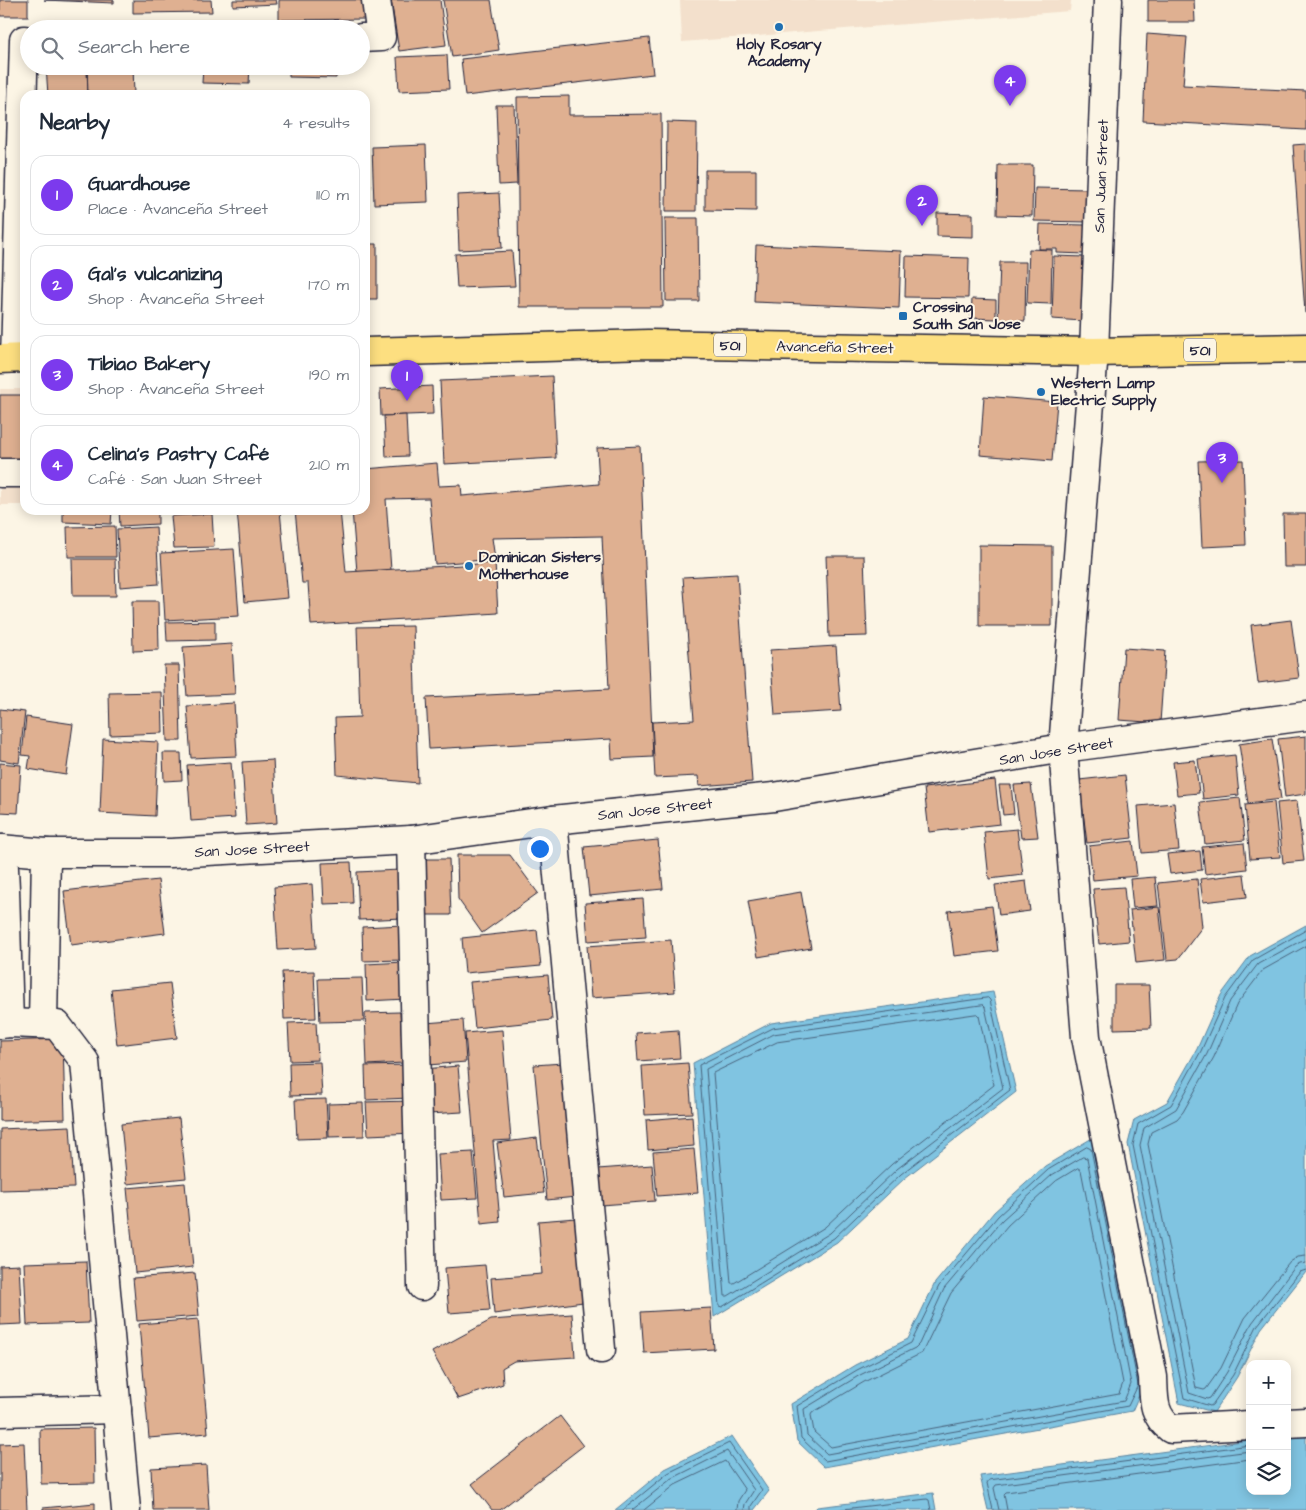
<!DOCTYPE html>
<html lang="en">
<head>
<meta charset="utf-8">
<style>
  body { margin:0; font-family:"Architects Daughter",sans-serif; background:#f6f6f7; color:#1f2937 }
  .controls { position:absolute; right:15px; bottom:15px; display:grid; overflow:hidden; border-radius:10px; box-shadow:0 2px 12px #0003 }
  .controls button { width:45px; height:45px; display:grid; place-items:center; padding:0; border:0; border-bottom:1px solid #e0e1e3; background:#fff; color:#1f2937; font:25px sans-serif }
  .you { position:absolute; left:539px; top:848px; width:18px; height:18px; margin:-12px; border:4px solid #fff; border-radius:50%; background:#1a73e8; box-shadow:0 0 0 8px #1a73e833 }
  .badge { display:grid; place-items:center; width:32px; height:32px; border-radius:50%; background:#7c3aed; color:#fff; font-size:16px; font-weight:700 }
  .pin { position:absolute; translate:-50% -41px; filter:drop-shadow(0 1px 2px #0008) }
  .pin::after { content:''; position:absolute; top:26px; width:18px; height:15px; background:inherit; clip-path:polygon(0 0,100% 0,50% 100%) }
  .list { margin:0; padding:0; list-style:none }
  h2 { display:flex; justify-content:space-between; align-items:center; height:65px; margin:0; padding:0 20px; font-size:21px }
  h2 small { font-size:16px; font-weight:400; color:#747a83 }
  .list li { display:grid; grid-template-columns:32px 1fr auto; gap:15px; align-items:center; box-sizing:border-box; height:80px; margin:0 10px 10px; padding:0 10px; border:1px solid #e0e1e3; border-radius:15px }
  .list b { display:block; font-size:19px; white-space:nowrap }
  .list p { margin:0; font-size:16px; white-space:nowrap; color:#747a83 }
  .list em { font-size:16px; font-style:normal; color:#747a83 }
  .icon { flex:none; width:28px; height:28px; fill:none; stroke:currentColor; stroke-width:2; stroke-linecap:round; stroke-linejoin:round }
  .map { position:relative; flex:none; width:1306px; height:1510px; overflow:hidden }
  .search { position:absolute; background:#fff; box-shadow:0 2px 12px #0003; left:20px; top:20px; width:350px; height:55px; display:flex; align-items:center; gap:12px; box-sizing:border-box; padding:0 18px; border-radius:28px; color:#747a83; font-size:19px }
  .panel { position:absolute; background:#fff; box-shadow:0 2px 12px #0003; left:20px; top:90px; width:350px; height:425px; border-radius:15px }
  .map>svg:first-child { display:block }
  .built { fill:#f3e0cc }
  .water { fill:#80c4e1; stroke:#5a839f }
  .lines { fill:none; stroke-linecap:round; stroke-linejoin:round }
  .shore { stroke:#48637d; stroke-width:1 }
  .building { fill:#dfb091; stroke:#22223b }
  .minor-casing { stroke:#22223b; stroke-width:31 }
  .major-casing { stroke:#22223b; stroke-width:31 }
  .minor { stroke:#fcf5e5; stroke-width:28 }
  .major { stroke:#fddf80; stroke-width:28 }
  .poi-dot { fill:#1f6fb2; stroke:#fcf5e5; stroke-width:2 }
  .labels { text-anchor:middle; stroke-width:4; stroke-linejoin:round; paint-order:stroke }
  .shield { fill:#fcf5e5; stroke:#63616e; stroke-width:1 }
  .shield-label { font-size:14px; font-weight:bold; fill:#22223b }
  .poi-label { font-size:15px; font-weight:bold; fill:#22223b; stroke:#fcf5e5; text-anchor:start }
  .street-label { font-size:15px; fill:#22223b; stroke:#fcf5e5 }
</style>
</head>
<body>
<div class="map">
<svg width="1306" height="1510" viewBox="0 0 1306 1510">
  <rect width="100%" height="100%" fill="#fcf5e5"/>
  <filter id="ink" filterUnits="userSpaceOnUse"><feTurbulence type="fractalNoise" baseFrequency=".02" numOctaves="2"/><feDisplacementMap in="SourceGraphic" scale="10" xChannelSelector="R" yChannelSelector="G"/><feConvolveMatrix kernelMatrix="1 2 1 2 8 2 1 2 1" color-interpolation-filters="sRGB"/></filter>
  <g filter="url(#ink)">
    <g class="built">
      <polygon points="680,0 1071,0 1070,11 682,42"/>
      <rect x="0" y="389" width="25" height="116"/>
    </g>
    <g class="water">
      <polygon points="1306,925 1306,1272 1261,1329 1237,1377 1214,1412 1179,1403 1128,1144 1134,1120 1167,1102 1197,1049 1221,995 1250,956"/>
      <polygon points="993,992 1016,1092 905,1178 837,1242 714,1317 693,1063 771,1023"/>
      <polygon points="1094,1137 1143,1386 1132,1411 824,1467 797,1441 791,1404 855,1365 908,1339 935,1283 994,1212 1045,1166"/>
      <polygon points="1306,1433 1306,1510 988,1510 980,1476 1250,1440 1250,1491 1287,1491 1287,1435"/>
      <polygon points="732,1436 769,1491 754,1510 615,1510 665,1469"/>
      <polygon points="933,1493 936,1510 814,1510 817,1507"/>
    </g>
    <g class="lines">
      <g class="shore">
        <polyline points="1306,930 1253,960 1225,998 1201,1051 1171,1105 1138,1124 1133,1145 1184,1398 1210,1406 1212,1405 1233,1375 1257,1326 1300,1272 1306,1270"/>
        <polyline points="1306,938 1258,964 1230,1001 1207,1054 1176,1109 1144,1128 1140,1145 1189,1393 1207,1399 1210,1398 1227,1372 1252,1323 1295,1267 1300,1264 1306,1263"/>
        <polyline points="1306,946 1263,970 1237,1004 1214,1057 1183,1112 1177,1119 1151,1132 1148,1144 1196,1388 1204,1390 1206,1389 1221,1368 1245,1318 1290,1262 1298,1257 1306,1256"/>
        <polygon points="988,998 990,1000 1010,1090 901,1174 834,1238 722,1307 719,1306 699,1065 773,1028"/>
        <polygon points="983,1005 985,1007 1003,1088 897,1169 830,1233 728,1296 725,1296 706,1069 774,1034"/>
        <polygon points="977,1014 979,1016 994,1085 892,1164 825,1227 734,1283 731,1283 713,1073 777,1042"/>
        <polygon points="1087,1147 1091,1149 1138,1385 1128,1406 825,1461 801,1438 797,1406 857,1370 911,1343 939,1286 998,1216 1048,1170"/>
        <polygon points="1083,1157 1087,1158 1131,1384 1124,1401 827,1454 807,1435 804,1409 860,1375 915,1348 919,1344 944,1289 1002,1220 1052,1175"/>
        <polygon points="1078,1168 1081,1170 1123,1383 1119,1394 831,1447 814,1432 811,1415 812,1413 864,1382 922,1353 951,1293 1008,1225 1056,1181"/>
        <polyline points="623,1510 668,1473 729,1443 762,1490 751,1506 751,1510"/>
        <polyline points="632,1510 671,1479 727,1451 754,1490 745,1504 744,1510"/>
        <polyline points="644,1510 675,1485 725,1461 745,1490 738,1501 737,1510"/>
        <polyline points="835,1510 927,1499 929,1500 931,1510"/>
        <polyline points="993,1510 987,1483 989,1480 1250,1445"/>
        <polyline points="999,1510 994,1488 996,1485 1250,1451"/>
        <polyline points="1007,1510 1004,1494 1006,1492 1250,1459"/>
      </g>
    </g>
    <g class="building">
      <rect x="0" y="0" width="28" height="16"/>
      <polygon points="44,0 114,0 114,3"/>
      <polygon points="133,0 211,0 212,12 133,13"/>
      <polygon points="233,0 276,0 277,4 233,6"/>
      <polygon points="279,0 365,0 367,19 279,20"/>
      <polygon points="391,0 440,0 446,45 399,51"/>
      <polygon points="443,0 491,0 499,50 452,57"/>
      <polygon points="1148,0 1194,0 1195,22 1148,22"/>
      <polygon points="1147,34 1187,37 1183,85 1306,91 1306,130 1143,121"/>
      <polygon points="649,38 653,74 465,96 461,59"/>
      <polygon points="447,55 449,89 399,91 397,57"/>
      <polygon points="46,66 87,66 88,95 48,95"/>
      <polygon points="87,66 133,66 134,95 88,95"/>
      <polygon points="203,66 250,66 249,84 202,83"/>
      <polygon points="289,66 337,66 336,78 289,77"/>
      <polygon points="569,96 569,115 661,114 663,307 519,307 517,97"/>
      <polygon points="496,105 514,105 517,184 499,185"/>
      <polygon points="667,122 697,123 696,211 666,211"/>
      <polygon points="1306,144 1306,313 1305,313 1293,145"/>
      <polygon points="426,145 428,202 374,204 372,147"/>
      <polygon points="998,165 1033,165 1032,216 997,215"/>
      <polygon points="705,170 756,170 756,211 705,210"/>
      <polygon points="365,186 366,186 366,244 377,244 377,299 365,299"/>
      <polygon points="1035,188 1088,189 1088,222 1034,221"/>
      <polygon points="499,193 502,248 459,250 457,195"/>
      <polygon points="937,213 973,214 973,237 937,236"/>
      <polygon points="665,218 698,218 699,301 666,301"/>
      <polygon points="1040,224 1085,225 1085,254 1057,253 1057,249 1039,249"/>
      <polygon points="756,245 901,251 899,308 754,302"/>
      <polygon points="1029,249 1052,250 1051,304 1027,303"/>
      <polygon points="512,251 515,286 457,288 455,254"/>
      <polygon points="906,256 969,258 968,298 905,297"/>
      <polygon points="1054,256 1085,257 1083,321 1052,319"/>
      <polygon points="1000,262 1026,262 1025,321 998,320"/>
      <polygon points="972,299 996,300 996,319 971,318"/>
      <polygon points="552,376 556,458 444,464 440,381"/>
      <polygon points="432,386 433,414 381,416 380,389"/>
      <rect x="0" y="395" width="23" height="72"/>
      <polygon points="984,396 1057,402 1052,461 980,455"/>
      <polygon points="406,415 408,456 386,457 384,416"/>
      <polygon points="640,446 653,757 612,759 611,739 429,749 426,698 609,689 602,536 492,538 495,559 435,564 429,498 386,499 391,570 357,572 352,510 365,510 365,469 437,463 439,486 461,485 462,496 599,484 597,448"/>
      <polygon points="1243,460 1246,545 1202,547 1198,461"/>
      <polygon points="63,510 112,510 111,524 63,522"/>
      <polygon points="119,510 158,510 158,524 120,526"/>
      <polygon points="237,510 280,510 288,598 245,602"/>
      <polygon points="295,510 340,510 346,572 495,563 498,613 311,625 308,583 302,583"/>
      <polygon points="212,514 214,547 174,548 171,516"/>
      <polygon points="1283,514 1306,514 1306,567 1284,567"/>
      <polygon points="115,526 116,557 68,557 67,527"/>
      <polygon points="156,527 159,584 120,587 117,529"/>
      <polygon points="979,545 1052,546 1052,626 979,626"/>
      <polygon points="234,549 239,616 165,620 161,553"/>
      <polygon points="826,556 864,556 867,636 829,637"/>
      <polygon points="72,559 115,559 116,596 73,596"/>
      <polygon points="737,574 752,782 699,786 698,776 655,778 652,722 694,720 683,577"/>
      <polygon points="132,601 158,601 159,650 133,651"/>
      <polygon points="1291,620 1299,678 1258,683 1251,625"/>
      <polygon points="215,621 215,640 167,641 166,622"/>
      <polygon points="413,626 418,783 337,775 335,718 360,717 357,627"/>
      <polygon points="232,644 235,694 187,696 183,647"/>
      <polygon points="836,646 841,711 775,715 770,650"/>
      <polygon points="1124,648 1165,651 1160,723 1119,720"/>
      <polygon points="164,665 179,665 181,741 167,741"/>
      <polygon points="162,692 163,733 110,735 109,693"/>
      <polygon points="234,703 237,756 191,758 187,706"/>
      <polygon points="0,709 25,712 19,763 0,760"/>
      <polygon points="26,717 73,724 66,775 28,769 30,756 22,755"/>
      <polygon points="1306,736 1306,794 1285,797 1278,739"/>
      <polygon points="103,739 158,742 155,816 100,813"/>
      <polygon points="1272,739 1281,799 1248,803 1239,744"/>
      <polygon points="163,753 181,753 182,780 164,781"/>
      <polygon points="1235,755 1239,795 1203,799 1198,759"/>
      <polygon points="273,760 277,823 246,825 242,762"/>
      <polygon points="1195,760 1199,793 1177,795 1173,762"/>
      <polygon points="231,762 235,818 191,821 187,765"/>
      <polygon points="0,763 21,765 18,813 0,812"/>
      <polygon points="1125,775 1132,838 1087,843 1079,780"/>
      <polygon points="995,780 1000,824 929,832 924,788"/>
      <polygon points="1031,784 1038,837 1021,838 1014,785"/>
      <polygon points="999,785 1011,785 1014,814 1003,815"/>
      <polygon points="1240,798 1245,840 1205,844 1200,802"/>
      <polygon points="1297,801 1304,861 1283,863 1277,803"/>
      <polygon points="1274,802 1280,857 1250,859 1245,805"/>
      <polygon points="1174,803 1179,850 1142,853 1138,806"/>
      <polygon points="1017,829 1023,875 989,879 984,832"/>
      <polygon points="658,840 663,889 589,896 584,847"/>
      <polygon points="1133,841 1137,876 1093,880 1089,846"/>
      <polygon points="1244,843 1247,869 1205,874 1202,847"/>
      <polygon points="1200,851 1202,870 1170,874 1167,854"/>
      <polygon points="457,855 510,855 538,893 482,933 458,899"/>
      <polygon points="416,859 449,859 451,915 417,915"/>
      <polygon points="351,862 353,903 324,904 322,863"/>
      <polygon points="400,870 403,918 359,920 357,872"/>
      <polygon points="1244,874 1247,897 1203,902 1200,879"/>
      <polygon points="1155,877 1158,906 1133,908 1130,879"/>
      <polygon points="1197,879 1202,927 1178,959 1167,960 1158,883"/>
      <polygon points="158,880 165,933 71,945 64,891"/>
      <polygon points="1026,881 1030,911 999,915 995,885"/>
      <polygon points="312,884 316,948 278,950 274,887"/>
      <polygon points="1124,887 1129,941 1099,944 1093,889"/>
      <polygon points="801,892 811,948 758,957 748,901"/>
      <polygon points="643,899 646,937 588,941 585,903"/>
      <polygon points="992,906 998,951 954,956 948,911"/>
      <polygon points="1159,907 1165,960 1136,963 1130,910"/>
      <polygon points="403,925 405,960 363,961 362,927"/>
      <polygon points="537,930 541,966 465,973 462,938"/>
      <polygon points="671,940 675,992 591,998 587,946"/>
      <polygon points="405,962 406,999 367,1001 366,964"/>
      <polygon points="314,971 316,1018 284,1019 282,972"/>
      <polygon points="548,975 552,1020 475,1028 470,982"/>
      <polygon points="362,978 364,1021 320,1022 318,979"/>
      <polygon points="170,983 177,1038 117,1045 111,989"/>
      <polygon points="1114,985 1149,985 1151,1028 1114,1029"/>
      <polygon points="400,1012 403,1063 367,1065 365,1013"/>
      <polygon points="463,1020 466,1062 428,1065 425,1023"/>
      <polygon points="316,1022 318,1060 290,1061 288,1023"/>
      <polygon points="502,1030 511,1140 493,1141 500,1222 481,1224 465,1033"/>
      <polygon points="678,1030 680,1058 638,1061 636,1033"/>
      <polygon points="63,1039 65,1119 0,1121 0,1041"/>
      <polygon points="320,1062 322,1095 290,1096 289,1063"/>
      <polygon points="563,1063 576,1197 547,1200 534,1065"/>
      <polygon points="688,1063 692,1113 645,1115 642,1066"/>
      <polygon points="408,1065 409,1098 366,1100 365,1066"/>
      <polygon points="458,1066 462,1112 429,1114 424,1069"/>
      <polygon points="326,1099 328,1138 297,1139 295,1100"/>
      <polygon points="413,1101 414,1133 368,1135 366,1102"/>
      <polygon points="363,1103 364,1136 329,1137 328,1104"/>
      <polygon points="692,1116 694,1146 648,1150 646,1120"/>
      <polygon points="179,1118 186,1178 127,1184 121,1124"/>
      <polygon points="70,1126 74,1188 0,1190 0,1129"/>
      <polygon points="537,1138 544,1193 504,1197 497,1143"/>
      <polygon points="694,1149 698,1193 657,1196 653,1152"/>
      <polygon points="473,1152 477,1198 441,1200 438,1154"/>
      <polygon points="652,1165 655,1201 601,1205 598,1169"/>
      <polygon points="185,1183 193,1267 135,1273 127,1188"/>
      <polygon points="576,1218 583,1302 494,1314 491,1278 542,1274 538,1221"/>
      <polygon points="86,1261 89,1323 27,1325 24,1263"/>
      <polygon points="19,1265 22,1324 0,1325 0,1266"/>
      <polygon points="485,1265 490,1310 449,1313 445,1268"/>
      <polygon points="195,1273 199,1316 137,1321 133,1278"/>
      <polygon points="711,1308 714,1349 644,1353 641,1312"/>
      <polygon points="572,1314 575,1357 514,1361 502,1368 503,1384 458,1399 432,1352 491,1320"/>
      <polygon points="198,1319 208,1433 149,1438 139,1324"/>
      <polygon points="560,1416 583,1446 500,1510 492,1510 472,1484"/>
      <polygon points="94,1428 95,1483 41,1484 40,1429"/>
      <polygon points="24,1443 27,1510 0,1510 0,1444"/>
      <polygon points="206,1465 209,1510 153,1510 151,1468"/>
      <polygon points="95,1503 95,1510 43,1510 43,1508"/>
    </g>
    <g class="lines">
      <g class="minor-casing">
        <g id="minor">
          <path d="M1108 0 1094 352 1063 748 1086 1037 1153 1377C1154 1398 1152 1415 1171 1429L1250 1425"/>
          <polyline points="361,38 381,37 376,0"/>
          <polyline points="15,358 24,40"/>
          <polyline points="0,473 25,473"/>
          <polyline points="553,820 601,1349"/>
          <polyline points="411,840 422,1286"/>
          <polyline points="0,849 46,853 171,853 411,840 553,820 774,797 1063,748 1306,716"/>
          <polyline points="3,849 5,889 9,1023"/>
          <polyline points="0,1024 9,1023 57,1025 85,1062 126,1510"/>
          <polyline points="43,1024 46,853"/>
          <polyline points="0,1412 117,1409"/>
          <polyline points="1287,1423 1306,1422"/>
        </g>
      </g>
      <g class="major-casing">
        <g id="major">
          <polyline points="365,352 648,344 1094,352 1306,348"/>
          <polyline points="0,359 25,358"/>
        </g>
      </g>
      <use href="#minor" class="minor"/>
      <use href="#major" class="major"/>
    </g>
  </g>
  <g class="poi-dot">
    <circle cx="779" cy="27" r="5"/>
    <rect x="898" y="311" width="10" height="10" rx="2.5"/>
    <circle cx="1041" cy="392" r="5"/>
    <circle cx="469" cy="566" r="5"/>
  </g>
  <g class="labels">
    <g class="shield">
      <rect x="714" y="333.5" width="32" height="23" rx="4"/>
      <rect x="1184" y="338.5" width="32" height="23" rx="4"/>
    </g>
    <g class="shield-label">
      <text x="730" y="350">501</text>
      <text x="1200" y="355">501</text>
    </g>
    <g class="poi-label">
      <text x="779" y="49" text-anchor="middle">Holy Rosary<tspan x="779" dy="17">Academy</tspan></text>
      <text x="913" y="312">Crossing<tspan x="913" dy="17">South San Jose</tspan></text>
      <text x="1051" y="388">Western Lamp<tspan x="1051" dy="17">Electric Supply</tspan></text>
      <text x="479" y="562">Dominican Sisters<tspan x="479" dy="17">Motherhouse</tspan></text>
    </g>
    <g class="street-label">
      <text transform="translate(1101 176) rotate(-88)" y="5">San Juan Street</text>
      <text transform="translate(835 347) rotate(1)" y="5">Avanceña Street</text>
      <text transform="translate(1056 751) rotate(-9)" y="5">San Jose Street</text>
      <text transform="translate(655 809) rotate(-6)" y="5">San Jose Street</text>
      <text transform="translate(252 849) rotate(-3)" y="5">San Jose Street</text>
    </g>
  </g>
</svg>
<div class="controls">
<button>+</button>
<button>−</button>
<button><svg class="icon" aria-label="layers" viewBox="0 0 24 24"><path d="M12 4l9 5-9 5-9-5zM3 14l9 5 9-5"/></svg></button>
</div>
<div class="you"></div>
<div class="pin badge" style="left:407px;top:401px">1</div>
<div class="pin badge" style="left:922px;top:226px">2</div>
<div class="pin badge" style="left:1222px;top:483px">3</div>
<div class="pin badge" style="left:1010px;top:106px">4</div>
<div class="search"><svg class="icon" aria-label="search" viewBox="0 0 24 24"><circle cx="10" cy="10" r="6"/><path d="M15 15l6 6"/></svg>Search here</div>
<section class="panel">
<h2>Nearby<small>4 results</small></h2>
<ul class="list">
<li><span class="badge">1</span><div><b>Guardhouse</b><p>Place · Avanceña Street</p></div><em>110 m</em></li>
<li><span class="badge">2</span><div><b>Gal's vulcanizing</b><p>Shop · Avanceña Street</p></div><em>170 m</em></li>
<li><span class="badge">3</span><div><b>Tibiao Bakery</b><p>Shop · Avanceña Street</p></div><em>190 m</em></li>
<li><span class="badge">4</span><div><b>Celina's Pastry Café</b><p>Café · San Juan Street</p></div><em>210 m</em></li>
</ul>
</section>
</div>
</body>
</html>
